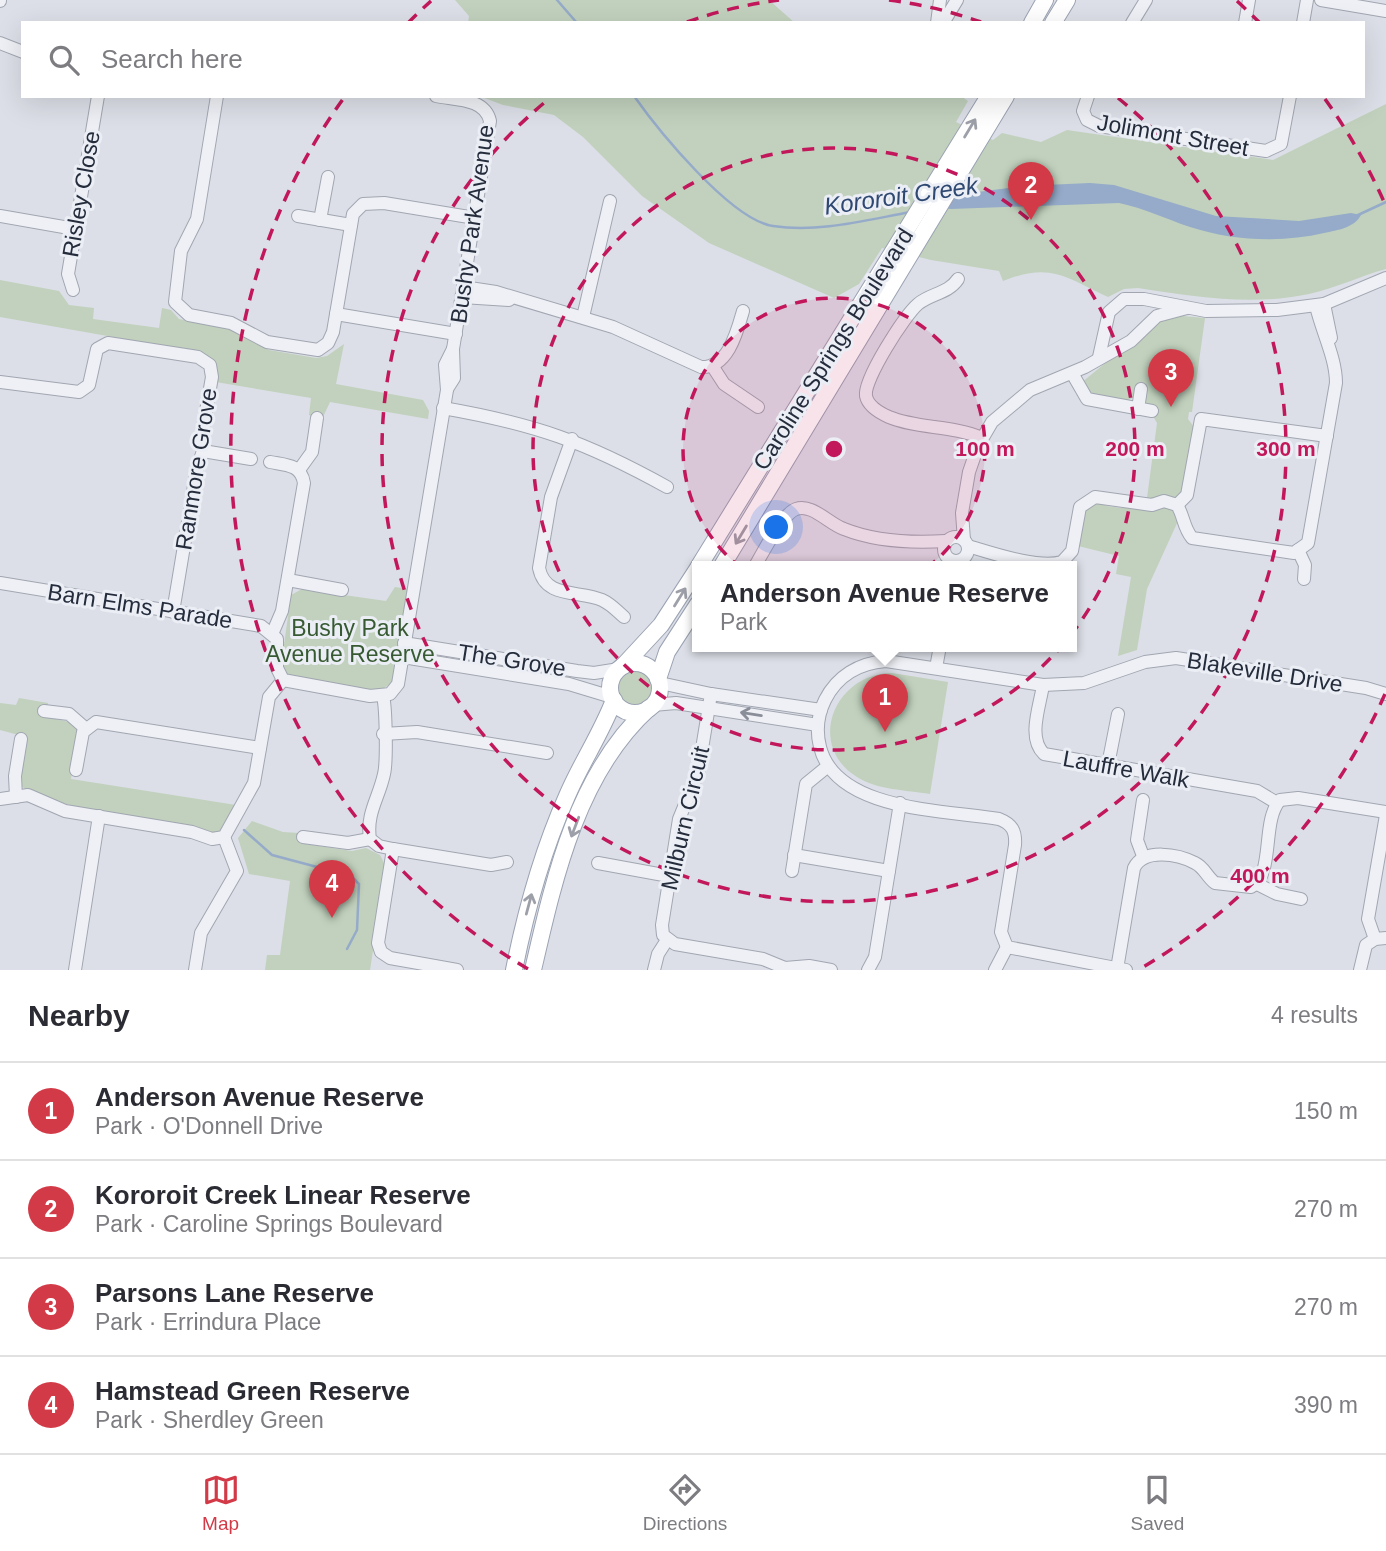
<!DOCTYPE html>
<html lang="en">
<head>
<meta charset="utf-8">
<style>
  body { margin:0; font-family:Arial,sans-serif; background:#f7f7f7; color:#2b2b33 }
  .you { position:absolute; left:777px; top:528px; width:24px; height:24px; margin:-18px; border:5px solid #fff; border-radius:50%; background:#1a73e8; box-shadow:0 0 0 10px #1a73e833 }
  .badge { display:grid; place-items:center; width:46px; height:46px; border-radius:50%; background:#d23a48; color:#fff; font-size:23px; font-weight:700 }
  .pin { position:absolute; translate:-50% -58px; filter:drop-shadow(0 2px 4px #0008) }
  .pin::after { content:''; position:absolute; top:37px; width:24px; height:21px; background:inherit; clip-path:polygon(0 0,100% 0,50% 100%) }
  .popup { position:absolute; left:692px; top:561px; width:385px; height:91px; box-sizing:border-box; display:grid; place-content:center; border-radius:0px; background:#fff; filter:drop-shadow(0 2px 5px #0005); font-size:23px; white-space:nowrap; color:#7c7c81 }
  .popup b { font-size:26px; color:#2b2b33 }
  .popup::after { content:''; position:absolute; left:50%; top:100%; margin-left:-14px; border:14px solid transparent; border-top-color:#fff }
  .list { margin:0; padding:0; list-style:none }
  h2 { display:flex; justify-content:space-between; align-items:center; height:91px; margin:0; padding:0 28px; font-size:30px }
  h2 small { font-size:23px; font-weight:400; color:#7c7c81 }
  .list li { display:grid; grid-template-columns:46px 1fr auto; gap:21px; align-items:center; box-sizing:border-box; height:98px; padding:0 28px; border-top:2px solid #e1e1e2 }
  .list b { display:block; font-size:26px; white-space:nowrap }
  .list p { margin:0; font-size:23px; white-space:nowrap; color:#7c7c81 }
  .list em { font-size:23px; font-style:normal; color:#7c7c81 }
  .icon { flex:none; width:38px; height:38px; fill:none; stroke:currentColor; stroke-width:2; stroke-linecap:round; stroke-linejoin:round }
  .map { position:relative; flex:none; width:1386px; height:970px; overflow:hidden }
  .search { position:absolute; background:#fff; box-shadow:0 7px 28px #0002; left:21px; right:21px; top:21px; height:77px; display:flex; align-items:center; gap:18px; box-sizing:border-box; padding:0 24px; border-radius:0px; color:#7c7c81; font-size:26px }
  .sheet { height:483px; background:#fff }
  nav { display:flex; justify-content:space-around; align-items:center; box-sizing:border-box; height:98px; border-top:2px solid #e1e1e2; background:#fff; font-size:19px; color:#7c7c81 }
  nav a { display:grid; justify-items:center; gap:4px }
  nav .on { color:#d23a48 }
  .map>svg:first-child { display:block }
  .green { fill:#c1d1bd }
  .water { fill:#95abc9 }
  .lines { fill:none; stroke-linecap:round; stroke-linejoin:round }
  .stream { stroke:#95abc9; stroke-width:2.5 }
  .minor-casing { stroke:#a1a6b1; stroke-width:14 }
  .major-casing { stroke:#9ba3b3; stroke-width:18 }
  .minor { stroke:#eff0f5; stroke-width:12 }
  .major { stroke:#fff; stroke-width:16 }
  .oneway { stroke:#9da0a8 }
  .oneway2 { stroke:#8a8e99 }
  .ring { fill:none; stroke:#c2185b; stroke-width:3.5; stroke-dasharray:12 9 }
  .labels { text-anchor:middle; stroke-width:6; stroke-linejoin:round; paint-order:stroke }
  .street-label { font-size:23px; fill:#252d3d; stroke:#ebeef5 }
  .park-label { font-size:23px; fill:#375a32; stroke:#ebeef5 }
  .water-label { font-size:24px; font-style:italic; fill:#2e4872; stroke:#ebeef5 }
  .centre { fill:#c2185b; stroke:#ebeef5; stroke-width:3.5 }
  .ring-label { font-size:21px; text-anchor:middle; font-weight:bold; fill:#c2185b; stroke:#ebeef5; stroke-width:6; stroke-linejoin:round; paint-order:stroke }
</style>
</head>
<body>
<div class="map">
<svg width="1386" height="970" viewBox="0 0 1386 970">
  <rect width="100%" height="100%" fill="#dcdfe7"/>
  <g class="green">
    <polygon points="455,0 769,0 795,23 468,23 469,16"/>
    <path d="M479 96H961L968 101 956 122 993 140 1002 133 1041 142 1067 130 1273 160 1386 104V269C1360 276 1336 288 1309 294 1252 306 1195 297 1138 288L1124 289 1108 297C1065 277 1051 262 1003 281L999 271 931 260 882 248 859 284 834 298 709 243 642 196 583 137 554 115 503 105Z"/>
    <polygon points="0,280 59,291 69,305 94,308 93,319 159,328 162,308 171,310 179,319 230,329 269,350 316,358 327,356 344,344 336,384 423,400 429,411 428,419 330,402 323,417 309,415 311,398 216,382 198,352 0,317"/>
    <path d="M1172 315 1205 318 1192 412H1189L1188 419 1194 427 1184 492C1174 502 1160 500 1147 498L1157 423 1147 406 1136 396 1125 402 1090 396 1081 383 1158 320Z"/>
    <polygon points="1104,502 1106,506 1122,508 1124,505 1173,507 1178,521 1147,589 1137,650 1118,656 1131,577 1116,574 1119,556 1078,546 1083,512 1089,504"/>
    <polygon points="395,587 408,589 392,683 379,691 285,675 281,666 291,595 302,589 386,601"/>
    <circle cx="635" cy="688" r="17"/>
    <path d="M892 673 948 682 930 794C906 790 877 790 857 777 805 745 835 673 892 673Z"/>
    <path d="M19 698 48 703 47 717 69 722 79 730 71 779 236 805 222 831 212 834C184 829 31 803 21 785 15 774 24 749 26 737L0 730V703L16 705Z"/>
    <polygon points="252,821 283,832 299,833 299,843 352,851 366,848 380,855 386,867 370,970 265,970 267,955 280,955 290,881 249,874 238,838"/>
  </g>
  <path class="water" d="M1090 183 1114 185 1216 216 1299 221 1351 213 1361 215C1354 228 1338 230 1324 233 1281 243 1233 241 1190 227 1166 219 1144 208 1119 203L951 209 941 208 939 197 1023 186Z"/>
  <g class="lines">
    <g class="stream">
      <polyline points="557,0 577,23"/>
      <path d="M634 96C658 130 731 220 773 226 819 233 866 220 911 212"/>
      <polyline points="1358,215 1386,202"/>
      <polyline points="244,830 272,855 351,876 359,884 357,930 347,949"/>
    </g>
    <g class="minor-casing">
      <g id="minor">
        <polyline points="1321,0 1386,11"/>
        <polyline points="0,1 0,0"/>
        <polyline points="937,23 940,0"/>
        <polyline points="943,23 957,0"/>
        <polyline points="1132,23 1146,0"/>
        <polyline points="1245,23 1249,0"/>
        <polyline points="1303,23 1307,0"/>
        <polyline points="0,43 23,52"/>
        <polyline points="217,96 197,219 181,251 175,302 189,315 231,323 267,342 318,350 328,343 333,332 353,214 363,204 384,203 475,218"/>
        <path d="M436 96C456 100 485 98 490 121L453 349 454 378 447 389"/>
        <polyline points="1088,96 1083,111 1087,120 1099,126 1266,151 1281,144 1290,96"/>
        <polyline points="0,216 75,229"/>
        <polyline points="298,216 351,225"/>
        <polyline points="320,220 328,177"/>
        <path d="M958 279C948 294 931 293 918 304 905 315 863 380 866 396 868 406 880 413 889 417 918 429 952 425 982 438"/>
        <path d="M463 287 496 292 613 327 701 367C728 368 737 332 743 311"/>
        <polyline points="73,290 68,274 98,96"/>
        <polyline points="462,297 509,300"/>
        <polyline points="1324,304 1331,338"/>
        <polyline points="336,314 456,334"/>
        <polyline points="583,317 610,201"/>
        <polyline points="1099,357 1109,312 1124,299 1144,299 1206,311 1277,310 1324,304 1386,278"/>
        <polyline points="713,367 724,384 758,407"/>
        <polyline points="1072,373 1087,399 1152,411"/>
        <polyline points="0,382 79,392 89,385 97,349 108,343 198,357 210,365 212,377 202,434 203,451 197,468 173,612"/>
        <path d="M443 408C535 424 586 442 667 487"/>
        <polyline points="1138,409 1141,389"/>
        <path d="M572 439 551 497 539 568C545 599 579 590 602 600 611 604 617 611 624 617"/>
        <polyline points="203,451 251,459"/>
        <path d="M270 462C285 465 301 464 304 483L282 611 273 632"/>
        <polyline points="299,470 312,452 317,418"/>
        <polyline points="1177,505 1187,495 1201,419 1327,436"/>
        <circle cx="956" cy="549" r="12"/>
        <polyline points="964,540 962,513 969,472 978,446 992,422 1030,390 1085,367 1131,341 1157,316 1187,308"/>
        <path d="M968 546C992 553 1038 569 1062 562L1072 551 1080 507 1095 497 1152 505 1164 501 1177 505C1184 516 1183 527 1192 538L1294 553 1308 543 1336 383C1336 358 1322 332 1316 306"/>
        <polyline points="1298,550 1305,565 1304,579"/>
        <path d="M755 566C763 553 782 514 796 509 812 503 829 524 844 529 874 541 914 543 946 541"/>
        <polyline points="288,580 342,590"/>
        <polyline points="0,583 261,626 277,639 277,668 283,680 370,696 390,694 398,684 447,390 445,365 453,349"/>
        <polyline points="404,643 577,671 594,673 619,669"/>
        <polyline points="403,657 569,684 612,697"/>
        <polyline points="936,668 940,646"/>
        <polyline points="660,683 711,694 821,710"/>
        <path d="M1043 685C1040 706 1027 738 1044 754L1257 791 1277 803"/>
        <polyline points="711,694 698,773 679,819 662,925 663,935 675,944 763,959 785,968 809,966 831,970"/>
        <path d="M383 696C386 708 387 762 384 774 379 798 366 813 370 839L379 846 393 849 491 865 507 862"/>
        <polyline points="653,705 676,703 818,725"/>
        <polyline points="44,711 69,714 85,728"/>
        <polyline points="383,734 417,732 547,753"/>
        <polyline points="1108,765 1118,714"/>
        <polyline points="76,770 83,732 96,722 260,748"/>
        <polyline points="16,797 15,776 21,739"/>
        <polyline points="0,799 28,795 65,811 192,832 212,839 224,837 254,783 269,697 283,680"/>
        <polyline points="1143,800 1137,840 1143,856"/>
        <polyline points="303,837 348,843 370,839"/>
        <polyline points="393,849 378,943 381,952 390,958 457,970"/>
        <polyline points="794,855 889,871"/>
        <polyline points="598,863 669,876"/>
        <polyline points="792,871 806,784 828,766"/>
        <polyline points="1257,884 1277,894 1301,899"/>
        <polyline points="1375,939 1368,919 1386,815"/>
        <path d="M1117 969 1134 868C1144 848 1178 854 1195 863 1204 867 1207 877 1215 883L1251 887C1275 875 1261 821 1280 800L1298 798 1386 812"/>
        <polyline points="75,970 99,816"/>
        <polyline points="195,970 201,933 237,871 224,837"/>
        <polyline points="654,970 658,954 667,940"/>
        <polyline points="868,970 875,957 900,803"/>
        <polyline points="995,970 1007,947"/>
        <path d="M1126 970 1007 947 1001 932 1015 845C1016 831 1012 824 999 819 944 810 836 811 820 747 816 731 818 714 825 700 837 676 859 663 886 661L1043 685 1084 683 1145 662 1176 658 1366 688 1386 694"/>
        <polyline points="1360,970 1366,945 1375,939 1386,938"/>
      </g>
    </g>
    <g class="major-casing">
      <g id="major">
        <polyline points="1032,23 1045,0"/>
        <polyline points="1053,23 1067,0"/>
        <polyline points="699,566 989,96"/>
        <polyline points="722,566 1006,96"/>
        <circle cx="635" cy="688" r="25"/>
        <polyline points="623,666 661,625 698,568"/>
        <polyline points="658,679 667,652 698,604"/>
        <path d="M514 970C526 910 542 852 567 796 581 763 601 734 614 700"/>
        <path d="M533 970C554 879 577 773 649 708"/>
      </g>
    </g>
    <use href="#minor" class="minor"/>
    <use href="#major" class="major"/>
  </g>
  <defs><path id="oneway-shaft" d="M-6 0H5M1.5-3L5.5 0L1.5 3" fill="none" stroke-width="1.6" stroke-linecap="round" stroke-linejoin="round" transform="scale(1.75)"/></defs>
  <g class="oneway">
    <use href="#oneway-shaft" transform="translate(970 128) rotate(-59)"/>
    <use href="#oneway-shaft" transform="translate(741 535) rotate(121)"/>
    <use href="#oneway-shaft" transform="translate(680 597) rotate(-58)"/>
    <use href="#oneway-shaft" transform="translate(575 827) rotate(111)"/>
    <use href="#oneway-shaft" transform="translate(529 904) rotate(-75)"/>
  </g>
  <use class="oneway2" href="#oneway-shaft" transform="translate(751 714) rotate(-171)"/>
  <circle cx="834" cy="449" r="151" fill="#c2185b" fill-opacity=".12"/>
  <g class="ring">
    <circle cx="834" cy="449" r="151"/>
    <circle cx="834" cy="449" r="301"/>
    <path d="M687 22A452 452 0 0 1 779 0M889 0A452 452 0 0 1 981 22M1118 98A452 452 0 1 1 550 98"/>
    <path d="M1385 694A603 603 0 0 1 1140 969M528 969A603 603 0 0 1 343 99M408 23A603 603 0 0 1 431 1M1237 1A603 603 0 0 1 1260 23M1325 99A603 603 0 0 1 1385 204"/>
  </g>
  <g class="labels">
    <g class="street-label">
      <text transform="translate(1173 135) rotate(10)" y="8">Jolimont Street</text>
      <text transform="translate(81 194) rotate(-80)" y="8">Risley Close</text>
      <text transform="translate(472 224) rotate(-82)" y="8">Bushy Park Avenue</text>
      <text transform="translate(833 349) rotate(-58)" y="8">Caroline Springs Boulevard</text>
      <text transform="translate(196 469) rotate(-81)" y="8">Ranmore Grove</text>
      <text transform="translate(140 606) rotate(9)" y="8">Barn Elms Parade</text>
      <text transform="translate(512 660) rotate(9)" y="8">The Grove</text>
      <text transform="translate(1265 672) rotate(9)" y="8">Blakeville Drive</text>
      <text transform="translate(1126 769) rotate(10)" y="8">Lauffre Walk</text>
      <text transform="translate(685 818) rotate(-77)" y="8">Milburn Circuit</text>
    </g>
    <g class="park-label">
      <text x="350" y="636">Bushy Park<tspan x="350" dy="26">Avenue Reserve</tspan></text>
    </g>
    <g class="water-label">
      <text transform="translate(901 196) rotate(-8)" y="8">Kororoit Creek</text>
    </g>
  </g>
  <circle cx="834" cy="449" r="10" class="centre"/>
  <g class="ring-label">
    <text x="985" y="456">100 m</text>
    <text x="1135" y="456">200 m</text>
    <text x="1286" y="456">300 m</text>
    <text x="1260" y="883">400 m</text>
  </g>
</svg>
<div class="you"></div>
<div class="pin badge" style="left:885px;top:732px">1</div>
<div class="popup"><b>Anderson Avenue Reserve</b>Park</div>
<div class="pin badge" style="left:1031px;top:220px">2</div>
<div class="pin badge" style="left:1171px;top:407px">3</div>
<div class="pin badge" style="left:332px;top:918px">4</div>
<div class="search"><svg class="icon" aria-label="search" viewBox="0 0 24 24"><circle cx="10" cy="10" r="6"/><path d="M15 15l6 6"/></svg>Search here</div>
</div>
<section class="sheet">
<h2>Nearby<small>4 results</small></h2>
<ul class="list">
<li><span class="badge">1</span><div><b>Anderson Avenue Reserve</b><p>Park · O'Donnell Drive</p></div><em>150 m</em></li>
<li><span class="badge">2</span><div><b>Kororoit Creek Linear Reserve</b><p>Park · Caroline Springs Boulevard</p></div><em>270 m</em></li>
<li><span class="badge">3</span><div><b>Parsons Lane Reserve</b><p>Park · Errindura Place</p></div><em>270 m</em></li>
<li><span class="badge">4</span><div><b>Hamstead Green Reserve</b><p>Park · Sherdley Green</p></div><em>390 m</em></li>
</ul>
</section>
<nav>
<a class="on"><svg class="icon" aria-label="map" viewBox="0 0 24 24"><path d="M3 6l6-2 6 2 6-2v14l-6 2-6-2-6 2zM9 4v14M15 6v14"/></svg>Map</a>
<a><svg class="icon" aria-label="directions" viewBox="0 0 24 24"><path d="M12 3l9 9-9 9-9-9zM9 14v-3h6M13 9l2 2-2 2"/></svg>Directions</a>
<a><svg class="icon" aria-label="saved" viewBox="0 0 24 24"><path d="M7 4h10v16l-5-4-5 4z"/></svg>Saved</a>
</nav>
</body>
</html>
